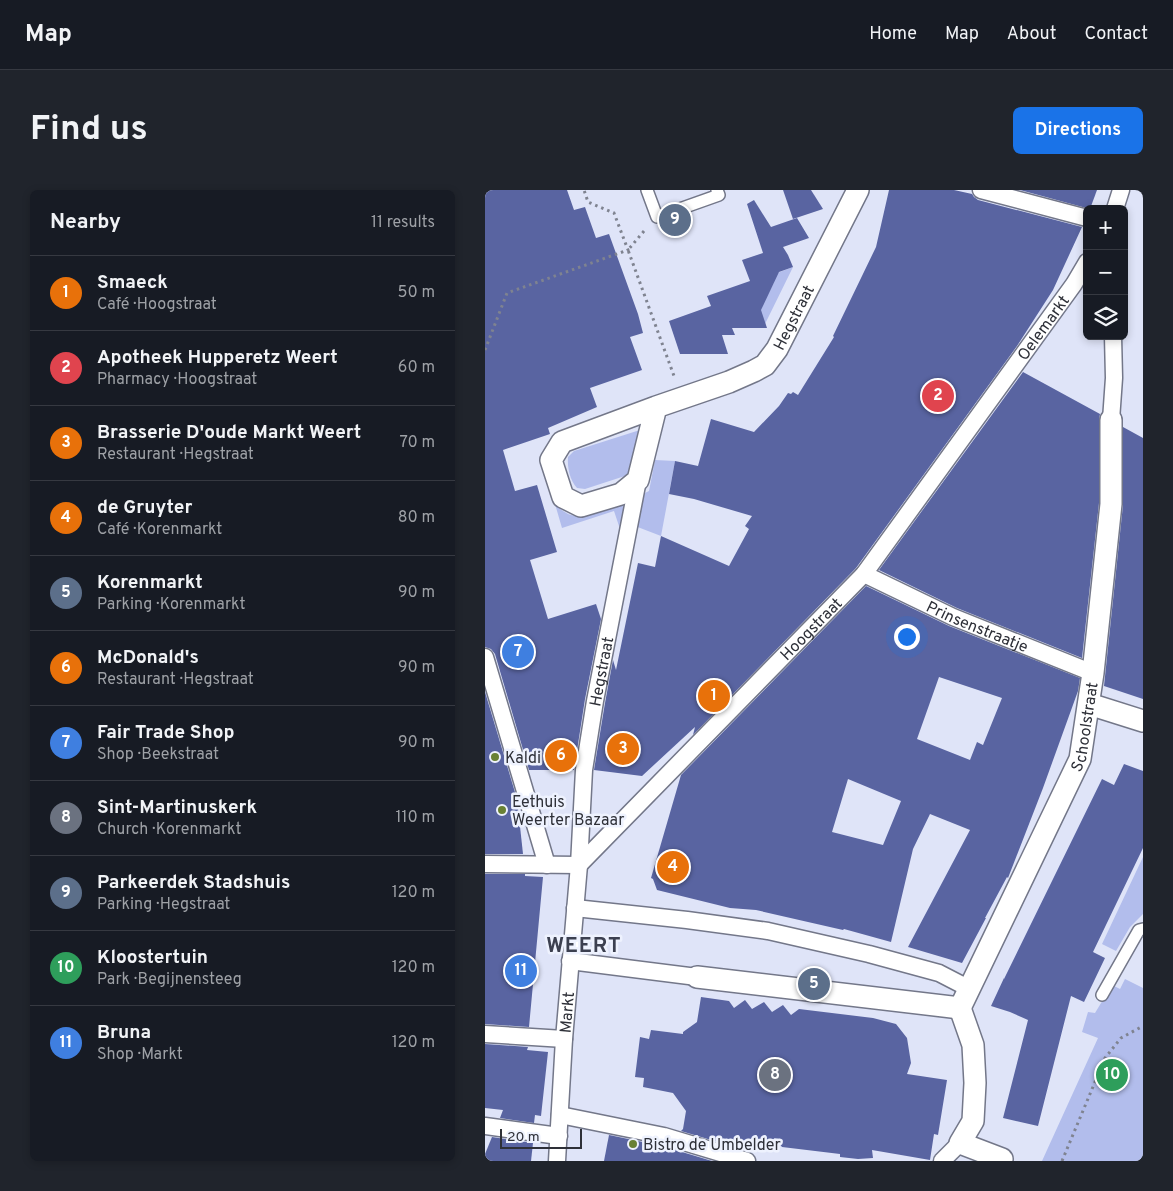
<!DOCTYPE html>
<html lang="en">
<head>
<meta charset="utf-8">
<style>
  body { margin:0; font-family:Overpass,sans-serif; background:#20242c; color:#f1f3f6 }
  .controls { position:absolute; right:15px; top:15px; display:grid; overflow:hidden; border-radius:8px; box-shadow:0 2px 8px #0003 }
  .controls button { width:45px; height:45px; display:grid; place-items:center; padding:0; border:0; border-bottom:1px solid #363941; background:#171b24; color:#f1f3f6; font:25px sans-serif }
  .scale { position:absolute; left:15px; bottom:12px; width:82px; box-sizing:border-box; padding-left:5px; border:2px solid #2e3038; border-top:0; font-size:14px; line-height:18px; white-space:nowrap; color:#2e3038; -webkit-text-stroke:4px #eef2fe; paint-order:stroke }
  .you { position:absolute; left:421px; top:446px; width:18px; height:18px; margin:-12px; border:4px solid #fff; border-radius:50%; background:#1a73e8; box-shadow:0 0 0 8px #1a73e833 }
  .badge { display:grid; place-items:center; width:32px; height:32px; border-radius:50%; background:#1a73e8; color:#fff; font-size:16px; font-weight:700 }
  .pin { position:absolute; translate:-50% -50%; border:2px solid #fff; box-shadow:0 1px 5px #0006 }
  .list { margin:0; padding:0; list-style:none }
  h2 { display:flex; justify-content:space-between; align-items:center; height:65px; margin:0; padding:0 20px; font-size:21px }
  h2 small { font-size:16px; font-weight:400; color:#9ea1a6 }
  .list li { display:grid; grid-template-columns:32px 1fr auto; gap:15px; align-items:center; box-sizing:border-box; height:75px; padding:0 20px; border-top:1px solid #363941 }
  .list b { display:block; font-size:19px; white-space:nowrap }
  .list p { margin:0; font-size:16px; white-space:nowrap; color:#9ea1a6 }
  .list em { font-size:16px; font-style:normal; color:#9ea1a6 }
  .icon { flex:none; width:28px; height:28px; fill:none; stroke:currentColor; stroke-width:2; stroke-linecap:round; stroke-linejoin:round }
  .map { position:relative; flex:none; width:658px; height:971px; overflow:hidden; border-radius:8px }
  header { display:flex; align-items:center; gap:30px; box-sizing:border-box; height:70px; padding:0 25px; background:#171b24; border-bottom:1px solid #363941 }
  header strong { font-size:24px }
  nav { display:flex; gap:28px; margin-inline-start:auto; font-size:18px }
  .intro { display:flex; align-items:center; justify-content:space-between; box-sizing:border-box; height:120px; padding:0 30px }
  h1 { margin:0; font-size:35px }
  .button { padding:12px 22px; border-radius:8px; background:#1a73e8; color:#fff; font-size:18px; font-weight:700 }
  main { display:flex; gap:30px; padding:0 30px }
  aside { flex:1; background:#171b24; border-radius:8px; box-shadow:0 2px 8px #0003 }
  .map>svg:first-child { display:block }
  .green { fill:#b2bdec }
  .building { fill:#5964a1; fill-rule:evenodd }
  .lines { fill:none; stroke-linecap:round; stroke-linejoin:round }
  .service-casing { stroke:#737789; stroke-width:14 }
  .pedestrian-casing { stroke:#737789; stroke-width:19 }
  .minor-casing { stroke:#737789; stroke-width:24 }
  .path { stroke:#7f8390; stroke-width:3; stroke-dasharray:2.5 4; stroke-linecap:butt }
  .service { stroke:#fff; stroke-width:11 }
  .pedestrian { stroke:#fff; stroke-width:16 }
  .minor { stroke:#fff; stroke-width:21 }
  .poi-dot { fill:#698134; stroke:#eef2fe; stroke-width:2 }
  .labels { text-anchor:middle; stroke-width:5; stroke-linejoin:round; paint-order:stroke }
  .street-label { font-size:16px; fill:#2e3038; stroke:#eef2fe }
  .poi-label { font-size:16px; fill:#2e3038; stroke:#eef2fe; text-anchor:start }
  .district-label { font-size:21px; font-weight:bold; letter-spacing:1px; fill:#3c4050; stroke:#eef2fe }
</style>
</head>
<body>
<header>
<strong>Map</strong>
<nav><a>Home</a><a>Map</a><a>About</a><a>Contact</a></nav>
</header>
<div class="intro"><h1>Find us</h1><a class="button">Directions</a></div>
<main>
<aside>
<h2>Nearby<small>11 results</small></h2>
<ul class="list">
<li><span class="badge" style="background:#e8710a">1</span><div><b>Smaeck</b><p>Café · Hoogstraat</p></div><em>50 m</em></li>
<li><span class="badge" style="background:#e0444e">2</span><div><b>Apotheek Hupperetz Weert</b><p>Pharmacy · Hoogstraat</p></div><em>60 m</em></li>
<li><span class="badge" style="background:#e8710a">3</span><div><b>Brasserie D'oude Markt Weert</b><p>Restaurant · Hegstraat</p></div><em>70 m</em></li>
<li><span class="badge" style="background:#e8710a">4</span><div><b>de Gruyter</b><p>Café · Korenmarkt</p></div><em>80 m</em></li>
<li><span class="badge" style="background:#5c6f8a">5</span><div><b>Korenmarkt</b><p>Parking · Korenmarkt</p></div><em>90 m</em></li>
<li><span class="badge" style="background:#e8710a">6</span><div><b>McDonald's</b><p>Restaurant · Hegstraat</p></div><em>90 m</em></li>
<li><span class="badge" style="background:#3f7fe0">7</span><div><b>Fair Trade Shop</b><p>Shop · Beekstraat</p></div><em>90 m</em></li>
<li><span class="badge" style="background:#6b7280">8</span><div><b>Sint-Martinuskerk</b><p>Church · Korenmarkt</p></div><em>110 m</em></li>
<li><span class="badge" style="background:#5c6f8a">9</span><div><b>Parkeerdek Stadshuis</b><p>Parking · Hegstraat</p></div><em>120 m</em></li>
<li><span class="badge" style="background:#2e9e5b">10</span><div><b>Kloostertuin</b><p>Park · Begijnensteeg</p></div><em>120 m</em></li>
<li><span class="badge" style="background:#3f7fe0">11</span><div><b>Bruna</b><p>Shop · Markt</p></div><em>120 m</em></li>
</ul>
</aside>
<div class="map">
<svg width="658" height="971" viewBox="0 0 658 971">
  <rect width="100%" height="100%" fill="#dfe4f8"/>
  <g class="green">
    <polygon points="308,77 280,134 273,113 280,110 289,92 287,85"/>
    <path d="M155 240 146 284 100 299 92 298C85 291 82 277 83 267L89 261Z"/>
    <polygon points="170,270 190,271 176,346 150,336 156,305 164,301"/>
    <path d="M140 311 135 339 129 321 77 338 70 314C86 330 93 327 113 320 122 317 131 314 140 311Z"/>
    <polygon points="658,667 658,724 645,737 631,761 617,754"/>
    <polygon points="640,789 658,798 658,971 557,971 613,848 597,842 603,822 610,823 627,795 635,799"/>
  </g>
  <g class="building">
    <polygon points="0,0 82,0 89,20 100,17 111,48 124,44 153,124 158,143 145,147 157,180 105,198 112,217 63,238 65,244 18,260 30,301 52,295 72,362 45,370 63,429 111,414 116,429 100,509 89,580 44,580 10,464 6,459 0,457"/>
    <polygon points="298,0 326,0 338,19 308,29"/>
    <polygon points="404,0 469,0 487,4 489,7 493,10 597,37 568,100 532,156 371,378 208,545 210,537 157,586 109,580 120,513 128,470 131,480 153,373 170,377 176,346 244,376 264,339 260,336 267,326 209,309 184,304 190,271 213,276 226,229 269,242 294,216 303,203 306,204 308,202 313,205 349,147 348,146 391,57"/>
    <polygon points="535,0 612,0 605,19"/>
    <polygon points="269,10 286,37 312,28 324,48 298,57 303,65 308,77 294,82 276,120 282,138 247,138 250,145 237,145 243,164 195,164 184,131 226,116 222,106 265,91 257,70 278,63 262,14"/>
    <polygon points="538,182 615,224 614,230 614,313 597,468 472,418 394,380"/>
    <polygon points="638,237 658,248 658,509 619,496 638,315"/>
    <path d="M381 396 464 436 595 488 593 501 558 598 523 688 522 687 500 728H501L477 773 423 757 485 640 445 624 428 659 406 752 359 739 358 740 271 720 245 718 172 700 168 689 166 688 196 585ZM454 487 517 508 498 555 492 552 485 570 432 549ZM363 589 416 611 398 655 347 642Z"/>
    <polygon points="0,502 32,609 38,664 0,664"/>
    <polygon points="639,574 658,581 658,658 608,762 620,768 599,812 586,806 553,936 518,928 543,830 525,822 506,816 519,788 519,789 617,589 629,595"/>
    <polygon points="0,684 40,684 40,686 58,687 44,837 0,834"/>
    <polygon points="216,807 244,811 249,818 260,810 267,819 279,812 287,822 298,815 306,825 314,819 388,828 411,834 422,848 426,873 422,884 462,890 453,945 449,944 445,970 387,960 388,968 373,969 355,967 355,964 297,957 290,948 278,956 271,945 253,958 196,941 198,939 201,921 188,903 158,897 159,888 150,887 155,847 164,849 166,840 198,844 198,842 212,832"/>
    <polygon points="0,854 43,857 42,860 63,862 56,926 50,925 49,933 15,928 18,920 0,918"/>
    <polygon points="124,945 177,956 227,971 119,971"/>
    <polygon points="7,947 48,953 46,971 0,971 0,964"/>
  </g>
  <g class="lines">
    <g class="service-casing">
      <g id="service">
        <polyline points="162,0 172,27 234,5 232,0"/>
        <polyline points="617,805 654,740 658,739"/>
      </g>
    </g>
    <g class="pedestrian-casing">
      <g id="pedestrian">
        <polyline points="496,0 602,28"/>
        <polyline points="630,19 636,0"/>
        <polyline points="626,230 629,188 628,146"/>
        <path id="s1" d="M379 384 468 427 608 483"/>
        <polyline points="0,467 62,675"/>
        <polyline points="0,674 94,675"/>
        <path id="s2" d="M94 675 379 384 589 94 602 72"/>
        <polyline points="90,718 202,730 283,741 384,764 454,783 485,799"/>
        <polyline points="85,771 212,787"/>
        <polyline points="0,844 79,849"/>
        <polyline points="75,925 179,946 262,971"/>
        <polyline points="0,936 74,946"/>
        <path id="s3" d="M72 971 79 849 94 675 99 580 110 511 153 290"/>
        <polyline points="457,971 475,953"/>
      </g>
    </g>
    <g class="minor-casing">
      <g id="minor">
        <path id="s4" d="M171 217 77 252 66 270 78 307 96 316 136 304 153 290 171 217 244 192 269 181 280 175 292 159 373 0"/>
        <polyline points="604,514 658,531"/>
        <polyline points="212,787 475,818"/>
        <path id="s5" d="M475 818 595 569 608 483 626 314V230"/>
        <polyline points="475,818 488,855 490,893 488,931 475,953 517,969"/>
      </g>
    </g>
    <g class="path">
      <polyline points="159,41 143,60 189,186"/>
      <polyline points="0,160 22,103 143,60 129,23 103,12 99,0"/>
      <polyline points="577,971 620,868 636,848 658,836"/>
    </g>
    <use href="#service" class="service"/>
    <use href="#pedestrian" class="pedestrian"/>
    <use href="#minor" class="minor"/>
  </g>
  <g class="poi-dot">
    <circle cx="10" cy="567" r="5"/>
    <circle cx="17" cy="620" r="5"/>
    <circle cx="148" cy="954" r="5"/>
  </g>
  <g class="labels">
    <g class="street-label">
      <text dy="6" stroke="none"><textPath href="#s4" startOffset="492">Hegstraat</textPath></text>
      <text dy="6" stroke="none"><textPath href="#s2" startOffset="712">Oelemarkt</textPath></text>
      <text dy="6" stroke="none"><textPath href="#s1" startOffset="125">Prinsenstraatje</textPath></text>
      <text dy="6" stroke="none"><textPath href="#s2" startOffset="331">Hoogstraat</textPath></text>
      <text dy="6" stroke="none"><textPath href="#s3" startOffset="492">Hegstraat</textPath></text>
      <text dy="6" stroke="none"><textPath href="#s5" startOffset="309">Schoolstraat</textPath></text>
      <text dy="6" stroke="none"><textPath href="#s3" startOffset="149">Markt</textPath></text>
    </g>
    <g class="poi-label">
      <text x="20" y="573">Kaldi</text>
      <text x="27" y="617">Eethuis<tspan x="27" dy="18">Weerter Bazaar</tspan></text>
      <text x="158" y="960">Bistro de Umbelder</text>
    </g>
    <g class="district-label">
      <text x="99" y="762">WEERT</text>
    </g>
  </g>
</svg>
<div class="controls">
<button>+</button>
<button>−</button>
<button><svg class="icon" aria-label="layers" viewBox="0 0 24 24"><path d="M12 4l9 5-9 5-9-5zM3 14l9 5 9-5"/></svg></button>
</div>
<div class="scale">20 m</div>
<div class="you"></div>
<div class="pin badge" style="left:229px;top:506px;background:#e8710a">1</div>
<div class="pin badge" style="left:453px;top:206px;background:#e0444e">2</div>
<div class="pin badge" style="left:138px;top:559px;background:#e8710a">3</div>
<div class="pin badge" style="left:188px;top:677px;background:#e8710a">4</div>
<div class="pin badge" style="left:329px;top:794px;background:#5c6f8a">5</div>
<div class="pin badge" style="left:76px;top:566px;background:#e8710a">6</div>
<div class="pin badge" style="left:33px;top:462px;background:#3f7fe0">7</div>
<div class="pin badge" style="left:290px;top:885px;background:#6b7280">8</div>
<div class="pin badge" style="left:190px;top:30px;background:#5c6f8a">9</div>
<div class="pin badge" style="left:627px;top:885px;background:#2e9e5b">10</div>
<div class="pin badge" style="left:36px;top:781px;background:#3f7fe0">11</div>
</div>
</main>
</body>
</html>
